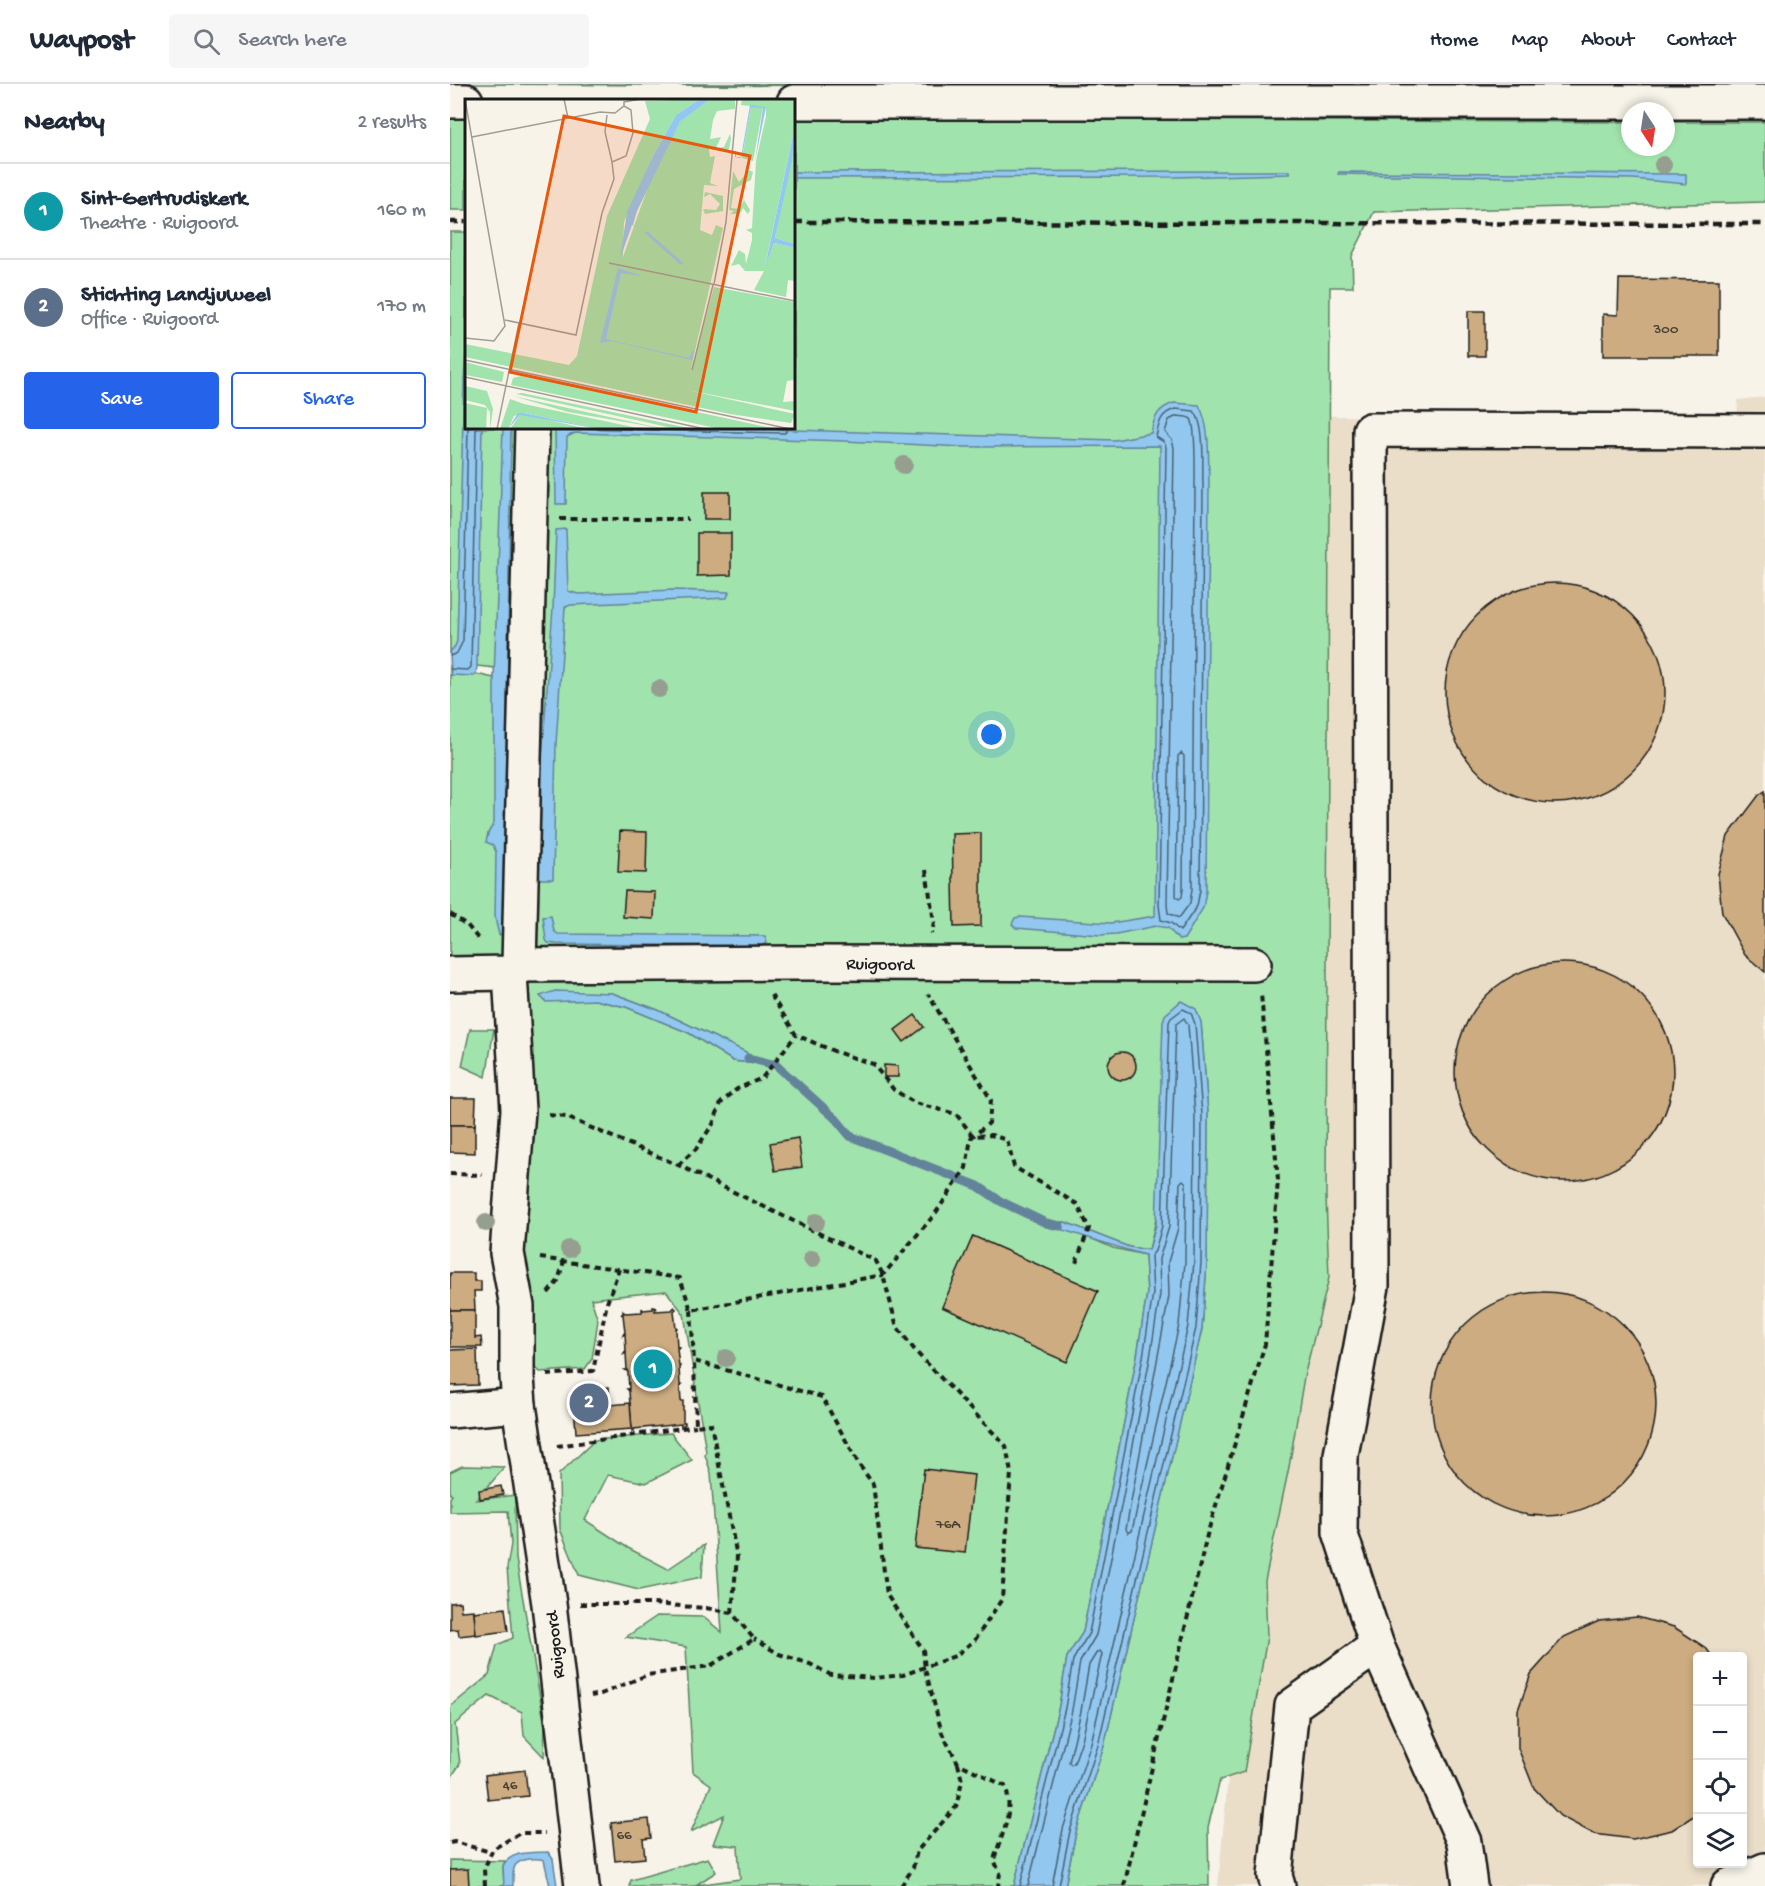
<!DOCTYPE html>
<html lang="en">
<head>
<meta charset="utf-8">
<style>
  body { margin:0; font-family:"Gochi Hand",sans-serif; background:#f6f6f7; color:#1f2937 }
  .controls { position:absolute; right:18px; bottom:18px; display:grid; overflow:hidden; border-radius:6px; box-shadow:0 3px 9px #0003 }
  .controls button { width:54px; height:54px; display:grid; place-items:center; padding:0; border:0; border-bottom:2px solid #e0e1e3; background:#fff; color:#1f2937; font:30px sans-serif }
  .compass { position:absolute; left:1171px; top:18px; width:54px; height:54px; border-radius:50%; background:#fff; box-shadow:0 3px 9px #0003; rotate:168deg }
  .you { position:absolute; left:542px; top:651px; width:21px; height:21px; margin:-15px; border:4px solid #fff; border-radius:50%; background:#1a73e8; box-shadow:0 0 0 9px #1a73e833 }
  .badge { display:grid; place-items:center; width:39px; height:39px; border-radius:50%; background:#2563eb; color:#fff; font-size:20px; font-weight:700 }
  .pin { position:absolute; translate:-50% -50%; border:3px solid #fff; box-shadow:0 2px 6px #0006 }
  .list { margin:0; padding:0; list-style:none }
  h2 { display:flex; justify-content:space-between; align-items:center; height:78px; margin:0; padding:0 24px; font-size:26px }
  h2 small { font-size:20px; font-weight:400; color:#747a83 }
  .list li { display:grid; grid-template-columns:39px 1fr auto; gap:18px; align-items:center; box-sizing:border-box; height:96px; padding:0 24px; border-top:2px solid #e0e1e3 }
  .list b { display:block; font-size:22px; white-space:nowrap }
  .list p { margin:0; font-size:20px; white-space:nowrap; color:#747a83 }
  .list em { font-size:20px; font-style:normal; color:#747a83 }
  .actions { display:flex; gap:12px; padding:18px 24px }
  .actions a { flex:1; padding:14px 0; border:2px solid #2563eb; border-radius:6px; text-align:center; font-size:21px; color:#2563eb }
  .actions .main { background:#2563eb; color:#fff }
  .icon { flex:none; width:33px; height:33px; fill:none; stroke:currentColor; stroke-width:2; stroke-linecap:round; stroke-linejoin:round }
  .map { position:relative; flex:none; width:1315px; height:1802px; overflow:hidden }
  header { display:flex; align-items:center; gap:36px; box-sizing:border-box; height:84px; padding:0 30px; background:#fff; border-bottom:2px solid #e0e1e3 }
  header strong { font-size:28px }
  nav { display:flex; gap:33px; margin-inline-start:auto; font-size:21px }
  .search { width:420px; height:54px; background:#f6f6f7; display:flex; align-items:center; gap:15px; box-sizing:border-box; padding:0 21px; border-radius:6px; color:#747a83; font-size:22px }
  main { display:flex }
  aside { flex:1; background:#fff }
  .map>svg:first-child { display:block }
  .built { fill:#eadec9; fill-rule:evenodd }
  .green { fill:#a1e3ac; stroke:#5e8064; stroke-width:1.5; fill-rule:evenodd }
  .water { fill:#92c8f0; stroke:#63839b; stroke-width:1.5 }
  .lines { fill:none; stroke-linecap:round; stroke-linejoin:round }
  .shore { stroke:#4b6171; stroke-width:1.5 }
  .stream { stroke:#63839b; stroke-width:9 }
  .building { fill:#ccac80; stroke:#1c1c1c; stroke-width:1.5 }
  .minor-casing { stroke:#1c1c1c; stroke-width:38 }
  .major-casing { stroke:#1c1c1c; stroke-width:38 }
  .path { stroke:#1c1c1c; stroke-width:4; stroke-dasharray:6 4.5; stroke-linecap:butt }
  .minor { stroke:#f7f3e8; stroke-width:33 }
  .major { stroke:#f7f3e8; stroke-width:33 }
  .rail { stroke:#1c1c1c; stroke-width:4.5; stroke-dasharray:9 4.5; stroke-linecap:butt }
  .tree { fill:#959e8f }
  .labels { text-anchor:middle; stroke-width:4.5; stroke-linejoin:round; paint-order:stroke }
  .number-label { font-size:15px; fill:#484035 }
  .street-label { font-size:18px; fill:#1c1c1c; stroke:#f7f3e8 }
  .inset-river { fill:none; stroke:#92c8f0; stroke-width:3 }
  .inset-road { fill:none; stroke:#9f9d96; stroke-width:1.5 }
  .view { fill:#e8590c; fill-opacity:0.15; stroke:#e8590c; stroke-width:3 }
  .inset-edge { fill:none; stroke:#1c1c1c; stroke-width:3 }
</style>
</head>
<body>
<header>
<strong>Waypost</strong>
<div class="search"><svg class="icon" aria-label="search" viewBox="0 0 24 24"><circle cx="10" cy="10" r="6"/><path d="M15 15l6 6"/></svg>Search here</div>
<nav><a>Home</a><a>Map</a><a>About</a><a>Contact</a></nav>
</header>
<main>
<aside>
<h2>Nearby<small>2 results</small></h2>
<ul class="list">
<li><span class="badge" style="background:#0f9aa8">1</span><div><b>Sint-Gertrudiskerk</b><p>Theatre · Ruigoord</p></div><em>160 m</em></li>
<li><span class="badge" style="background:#5c6f8a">2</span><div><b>Stichting Landjuweel</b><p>Office · Ruigoord</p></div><em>170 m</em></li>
</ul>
<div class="actions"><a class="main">Save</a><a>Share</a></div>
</aside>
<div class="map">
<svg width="1315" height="1802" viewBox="0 0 1315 1802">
  <rect width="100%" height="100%" fill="#f7f3e8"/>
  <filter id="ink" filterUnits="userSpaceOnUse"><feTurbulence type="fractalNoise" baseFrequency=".0167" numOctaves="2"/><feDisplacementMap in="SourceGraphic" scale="12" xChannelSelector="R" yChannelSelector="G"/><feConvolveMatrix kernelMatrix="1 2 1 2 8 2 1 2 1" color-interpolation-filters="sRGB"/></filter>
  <g filter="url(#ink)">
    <path class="built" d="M1315 313V1802H768L779 1682 851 329 886 332 1287 334 1288 316ZM1248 1572H1292V1780H1248Z"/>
    <g class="green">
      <polygon points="17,0 707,0 678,3"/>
      <rect x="0" y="34" width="16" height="92"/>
      <path d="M344 35 1180 38V63H1216V38H1315V118L924 128 902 172 903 203H880L876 1113 879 1194 854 1293 839 1383 815 1497 817 1553 794 1688 770 1696 758 1743 759 1802H615L626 1748 654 1662 752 1245 757 1179 758 1030 751 938 699 1166 679 1163 615 1138 594 1140 631 1150 663 1164 695 1171 697 1209 687 1272 633 1548 617 1573 609 1622 564 1802H179L181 1796 258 1774 266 1788 246 1801 290 1795 288 1762 263 1760 274 1731 241 1748 261 1701 243 1688 236 1563 176 1553 207 1532 253 1533 272 1548 261 1389 255 1371 256 1368 234 1230 216 1207 141 1215 148 1236 142 1275 135 1285 90 1288 80 1278 73 1221 76 901 88 866 83 861 92 344H344ZM162 909 208 926 296 968 302 979 283 977 239 949 176 923 145 916 96 917Z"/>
      <polygon points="0,148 16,148 16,344 76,344 56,870 51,874 0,878 0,581 1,591 26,590 44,594 45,584 27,582 0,570"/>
      <polygon points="20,945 44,945 36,993 12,982"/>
      <polygon points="221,1349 242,1376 196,1399 158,1391 135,1436 178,1464 218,1485 254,1461 252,1493 189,1506 129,1491 110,1445 109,1390 145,1356"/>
      <polygon points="12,1382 55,1383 26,1416 65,1411 66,1475 95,1642 94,1673 74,1652 72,1628 39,1612 5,1640 10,1680 0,1695 0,1623 39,1591 47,1561 63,1554 57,1484 61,1460 58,1427 0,1428 0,1414 2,1411 0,1410 0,1388"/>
      <polygon points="0,1776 55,1777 53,1782 54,1802 0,1802"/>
    </g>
    <g class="water">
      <polygon points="839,87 840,90 726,93 344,94 344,88"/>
      <polygon points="889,88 1236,90 1236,100 1183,95 888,90"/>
      <polygon points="16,267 16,344 32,344 27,582 26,590 24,592 1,591 0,568 5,562 7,557 14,295"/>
      <path d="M724 319 749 321C761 344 758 374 759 400L756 807 753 824 734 855 729 856 718 844 706 842 666 850 650 851 566 844 562 840 565 834 570 833 661 839 705 832 710 362 513 363 395 357 125 349 117 353 116 420H106L105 344H285L665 356 701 349C704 333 708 324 724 319Z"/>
      <polygon points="53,344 61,344 54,844 52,850 49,851 45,834 46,768 43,761 36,758 38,749 44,739 44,594"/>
      <polygon points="116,445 118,507 128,510 224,506 279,508 277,514 121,521 115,523 106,660 103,795 89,795 87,741 103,524 106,446"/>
      <polygon points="101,832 104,847 108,850 315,852 317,859 310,862 106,860 98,859 96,856 93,833"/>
      <polygon points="105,907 162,909 208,926 296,968 303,979 283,977 239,949 176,923 145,916 96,918 90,912"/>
      <path d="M731 917 746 925 751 938 758 1030 757 1179 752 1245 654 1662 626 1748 615 1802H564L609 1622 617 1573 633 1548 687 1272 697 1209 695 1171C660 1162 627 1149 591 1140L615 1138 679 1163 699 1166 706 1141 713 937 715 931Z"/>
      <path d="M98 1768 103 1775 107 1802H100L94 1776C88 1774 85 1775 78 1775 61 1778 63 1787 63 1802H54L53 1782C61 1766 83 1769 98 1768Z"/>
    </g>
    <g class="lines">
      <g class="shore">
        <path d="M726 325 744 327C756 341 752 381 753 400L750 806 747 822 730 847 721 839 711 836 709 821 716 363 714 358 706 353C709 339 710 329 726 325Z"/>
        <path d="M727 332C731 333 738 332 741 335 746 342 745 389 745 400L742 805 740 819 729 834 718 829 717 821 724 364 722 356 715 348 719 336Z"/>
        <polyline points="128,344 334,349 336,348 337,344"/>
        <polyline points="0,572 7,569 13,557 18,344"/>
        <polyline points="0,585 18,586 21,583 26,344"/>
        <polygon points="731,669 734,672 733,805 732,813 729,815 726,812 728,672"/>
        <polygon points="733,1096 736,1099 735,1178 729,1241 682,1447 678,1449 676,1445 719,1212 718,1178 728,1144 730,1099"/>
        <polygon points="650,1567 652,1570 632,1656 624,1679 621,1681 619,1678 631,1627 639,1581 647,1568"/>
        <polyline points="570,1802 615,1624 623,1576 639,1549 693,1273 703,1209 701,1172 705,1167 712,1142 719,938 721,934 733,925 741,929 745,940 752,1031 751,1178 746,1244 648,1661 620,1747 609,1802"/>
        <polyline points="578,1802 622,1626 630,1578 646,1551 700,1274 710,1210 709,1175 719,1143 726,940 734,934 738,941 745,1031 744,1178 738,1242 641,1659 613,1745 602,1802"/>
      </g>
      <polyline class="stream" points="298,974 326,981 386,1035 400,1052 528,1102 550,1117 596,1139 610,1142"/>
    </g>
    <g class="building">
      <polygon points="1169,195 1269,196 1269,272 1153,272 1153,230 1168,231"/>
      <rect x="1018" y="227" width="17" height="45"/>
      <rect x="254" y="408" width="26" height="27"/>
      <polygon points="247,449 281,449 281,491 247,492"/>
      <circle cx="1105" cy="609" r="110"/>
      <polygon points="1315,707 1315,888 1295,871 1272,829 1268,790 1278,752 1309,711"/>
      <polygon points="170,747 197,748 196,789 168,788"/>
      <polygon points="531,749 531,842 504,843 502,750"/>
      <polygon points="175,807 205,808 204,835 173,833"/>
      <circle cx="1114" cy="988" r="109"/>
      <polygon points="465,931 474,943 454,958 445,946"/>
      <circle cx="672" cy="982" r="14"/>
      <polygon points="434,981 448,982 448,993 434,993"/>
      <polygon points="0,1014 26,1014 25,1041 0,1041"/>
      <polygon points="0,1041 25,1041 25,1069 0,1068"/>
      <polygon points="348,1054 352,1083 325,1087 320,1059"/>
      <polygon points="523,1152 648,1207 617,1278 492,1223"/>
      <polygon points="0,1189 24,1189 24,1197 31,1197 31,1207 24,1207 25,1226 0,1226"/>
      <circle cx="1094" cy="1320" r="112"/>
      <polygon points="203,1223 206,1224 205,1227 222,1226 224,1223 226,1225 224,1227 226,1244 227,1244 226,1246 227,1263 229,1263 227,1265 229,1282 230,1282 229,1284 230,1301 232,1301 230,1303 231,1317 233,1317 233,1338 235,1338 235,1340 231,1343 231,1340 184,1345 184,1347 182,1347 179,1307 177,1305 179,1305 178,1288 175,1286 177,1286 176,1269 174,1270 176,1267 175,1250 173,1251 175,1248 173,1231 171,1230 173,1230 173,1227 175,1229 192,1228 192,1224 193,1226 203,1225"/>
      <polygon points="0,1226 25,1226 25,1254 31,1253 32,1263 0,1263"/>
      <polygon points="27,1265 28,1301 0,1302 0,1266"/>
      <polygon points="159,1303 160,1321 180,1319 182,1345 126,1349 123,1306"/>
      <polygon points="474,1385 524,1391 515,1469 465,1464"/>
      <polygon points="51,1402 53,1411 30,1415 29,1406"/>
      <polygon points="10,1518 11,1527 24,1526 26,1550 9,1552 8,1545 0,1546 0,1519"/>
      <polygon points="55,1524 58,1547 26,1551 24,1528"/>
      <polygon points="1187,1533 1224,1543 1256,1564 1262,1572 1248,1572 1248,1729 1222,1746 1183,1755 1144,1750 1110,1732 1084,1704 1068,1664 1068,1626 1081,1590 1114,1553 1149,1537"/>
      <polygon points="75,1686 78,1712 38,1716 35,1691"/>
      <polygon points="199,1735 201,1754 193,1755 195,1774 165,1777 161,1739"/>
      <polygon points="18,1785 19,1802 0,1802 0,1786"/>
    </g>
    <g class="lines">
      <g class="minor-casing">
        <g id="minor">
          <polyline points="69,881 82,344"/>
          <polyline points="60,889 68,1026 57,1169 67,1222 67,1293 69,1321 99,1520 132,1802"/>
          <polyline points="0,890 60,889 69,881 352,879 804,880"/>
          <polyline points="0,1327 69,1321"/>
          <polyline points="927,1562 1014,1758 1020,1802"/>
          <polyline points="828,1802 825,1792 842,1622 927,1562 890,1448 891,1371 922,1202 920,346 1315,347"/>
          <polyline points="1278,1802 1315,1786"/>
        </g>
      </g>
      <g class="major-casing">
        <g id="major">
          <polyline points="0,17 16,17"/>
          <polyline points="344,18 1315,18"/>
        </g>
      </g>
      <g class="path">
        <polyline points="110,435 238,435"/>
        <polyline points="476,786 484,838 482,850"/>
        <polyline points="0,830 17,841 30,857"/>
        <polyline points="321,911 346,951 386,968 423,980 444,1006 465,1019 506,1030 523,1052 541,1051 557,1056 564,1083 627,1120 639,1144 626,1179"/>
        <polyline points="99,1031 116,1033 228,1081 426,1177 433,1191 447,1243 467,1269 556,1362 561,1389 552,1515 525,1556 505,1572 453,1591 425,1594 381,1591 360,1580 329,1570 304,1555"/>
        <polyline points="228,1081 246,1065 263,1040 271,1019 287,1005 312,994 346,951"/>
        <polyline points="0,1090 32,1091"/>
        <polyline points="90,1174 230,1194 241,1226 433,1191 485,1130 516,1084 521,1054 539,1039 541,1016 478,910"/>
        <polyline points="98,1209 108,1197 114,1177"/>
        <polyline points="241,1226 244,1277"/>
        <polyline points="97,1291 143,1287 157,1219 169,1185"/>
        <polyline points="107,1362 246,1342"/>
        <polyline points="130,1520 203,1520 256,1524 282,1529 304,1555 260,1582 197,1591 151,1610 141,1612"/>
        <path d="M282 1529 287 1473 261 1340 246 1342 244 1277 372 1313 410 1382 423 1400 437 1511 473 1566 475 1585 492 1649 508 1679 555 1702C565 1728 551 1751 544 1776L550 1789 548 1802"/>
        <polyline points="0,1759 4,1758 41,1768"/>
        <polyline points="35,1802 34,1785 43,1765 70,1749 95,1749"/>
        <polyline points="451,1802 463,1784 467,1767 506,1723 512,1697 508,1680"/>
        <polyline points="674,1802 757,1451 815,1260 828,1096 811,910"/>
      </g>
      <use href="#minor" class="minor"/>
      <use href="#major" class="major"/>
      <g class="rail">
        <polyline points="0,138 16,138"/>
        <polyline points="344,138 1315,140"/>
      </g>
    </g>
    <g class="tree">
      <circle cx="1213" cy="81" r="9"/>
      <circle cx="454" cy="381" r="9"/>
      <circle cx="209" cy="605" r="9"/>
      <circle cx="366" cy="1138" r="9"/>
      <circle cx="36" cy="1139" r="9"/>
      <circle cx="119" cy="1165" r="9"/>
      <circle cx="362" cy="1175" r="9"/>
      <circle cx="276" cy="1274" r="9"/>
    </g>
  </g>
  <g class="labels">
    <g class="number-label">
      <text x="1216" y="249">300</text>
      <text x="498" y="1444">76A</text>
      <text x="60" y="1705">46</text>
      <text x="174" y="1755">66</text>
    </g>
    <g class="street-label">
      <text transform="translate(430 879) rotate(1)" y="6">Ruigoord</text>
      <text transform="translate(104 1561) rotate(-96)" y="6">Ruigoord</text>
    </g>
  </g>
  <g transform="translate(15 15)">
    <rect width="330" height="330" fill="#f7f3e8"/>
    <path d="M235 0 211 16 188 57 159 123 158 158 188 74 215 23 243 1 270 0V10L252 12 248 21 245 40 256 38 251 49 259 48 265 35 266 39 264 50 260 52 244 50 245 58 250 57 245 84 253 87 239 86 235 131 247 136 251 126 258 129 225 274 249 188 330 203V281L322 282 318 303 330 302V312L222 291 330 315 326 324 265 315 0 258V245L104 266 112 257 142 117 185 20 180 2ZM277 0 330 1V27L300 167 309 144 330 149V182L323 181 321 198 289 191 299 172H280L274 165 266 167 274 151 280 155 281 165 287 141V134L281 131 287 129 291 62 301 17V8H298L288 62 277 59 286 8H296L276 6ZM330 39V145L310 139ZM284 71 288 73 286 81 269 90 266 109 274 110 279 101 285 111 283 115 278 109 275 115H265L269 112 264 111 268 72 274 83ZM240 93 258 97V112L240 115 238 110 251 111 255 105 245 95 239 98ZM0 263 39 273 37 283 0 276ZM56 277 135 292 311 330H256L46 286 48 279ZM0 287 22 292 28 310 25 330V313L20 306 0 301ZM57 294 228 330H212L51 295ZM48 297 112 311 200 330 103 313ZM45 300 59 305 177 330H134L59 314 49 317 43 330H35ZM0 304 22 309 21 330H0ZM55 316H62L123 330H45Z" fill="#a1e3ac"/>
    <path d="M235 0H245L215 23 172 112 168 126 182 133 167 126 155 160 162 113 188 57 211 16ZM285 6 301 8 290 62 298 9 286 8 277 58 274 59 270 58 271 49V58H276ZM330 27 327 62 310 139 330 145V149L309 144 300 168ZM153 169 177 177 156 174 141 240 224 259 229 250 227 261 147 242 135 244ZM53 314H59L134 330 55 316 43 330Z" fill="#92c8f0"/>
    <path class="inset-river" d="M181 133 217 165"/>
    <path class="inset-road" d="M99 0 103 19M159 7V3L176 0M142 16 140 33 147 63M7 38 135 13 150 14 159 7 166 11 168 34 161 57 147 63 149 80 137 114 111 236 40 221M144 164 330 202M249 185 261 123 272 1M0 239 29 242 40 227 0 0M0 261 325 330M227 271 248 186M0 278 240 330M32 330 54 224"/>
    <path class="view" d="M99 17 285 57 231 313 45 273Z"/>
    <rect width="330" height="330" class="inset-edge"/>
  </g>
</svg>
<div class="controls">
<button>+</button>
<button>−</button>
<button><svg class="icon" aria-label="locate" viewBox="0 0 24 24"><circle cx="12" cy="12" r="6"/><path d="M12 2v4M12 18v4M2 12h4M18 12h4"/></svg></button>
<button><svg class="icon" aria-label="layers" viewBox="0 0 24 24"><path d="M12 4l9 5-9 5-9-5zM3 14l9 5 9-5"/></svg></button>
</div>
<svg class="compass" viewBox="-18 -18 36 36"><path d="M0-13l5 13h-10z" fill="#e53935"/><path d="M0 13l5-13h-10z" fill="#747a83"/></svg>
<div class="you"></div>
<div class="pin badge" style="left:203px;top:1285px;background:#0f9aa8">1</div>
<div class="pin badge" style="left:139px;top:1319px;background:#5c6f8a">2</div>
</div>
</main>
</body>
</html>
